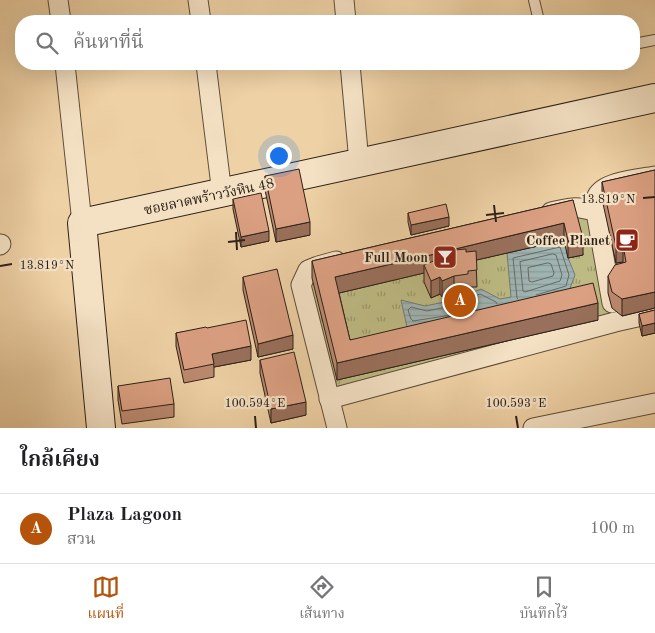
<!DOCTYPE html>
<html lang="th">
<head>
<meta charset="utf-8">
<style>
  body { margin:0; font-family:"Old Standard TT","Noto Serif Thai",serif; background:#f2f2f2; color:#202124 }
  .you { position:absolute; left:278px; top:155px; width:18px; height:18px; margin:-12px; border:4px solid #fff; border-radius:50%; background:#1a73e8; box-shadow:0 0 0 8px #1a73e833 }
  .badge { display:grid; place-items:center; width:32px; height:32px; border-radius:50%; background:#b45309; color:#fff; font-size:16px; font-weight:700 }
  .pin { position:absolute; translate:-50% -50%; border:2px solid #fff; box-shadow:0 1px 5px #0006 }
  .list { margin:0; padding:0; list-style:none }
  h2 { display:flex; justify-content:space-between; align-items:center; height:65px; margin:0; padding:0 20px; font-size:21px }
  h2 small { font-size:16px; font-weight:400; color:#757577 }
  .list li { display:grid; grid-template-columns:32px 1fr auto; gap:15px; align-items:center; box-sizing:border-box; height:70px; padding:0 20px; border-top:1px solid #e0e0e0 }
  .list b { display:block; font-size:19px; white-space:nowrap }
  .list p { margin:0; font-size:16px; white-space:nowrap; color:#757577 }
  .list em { font-size:16px; font-style:normal; color:#757577 }
  .icon { flex:none; width:28px; height:28px; fill:none; stroke:currentColor; stroke-width:2; stroke-linecap:round; stroke-linejoin:round }
  .map { position:relative; flex:none; width:655px; height:428px; overflow:hidden }
  .search { position:absolute; background:#fff; box-shadow:0 5px 20px #0002; left:15px; right:15px; top:15px; height:55px; display:flex; align-items:center; gap:12px; box-sizing:border-box; padding:0 18px; border-radius:20px; color:#757577; font-size:19px }
  .sheet { height:135px; background:#fff }
  nav { display:flex; justify-content:space-around; align-items:center; box-sizing:border-box; height:70px; border-top:1px solid #e0e0e0; background:#fff; font-size:14px; color:#757577 }
  nav a { display:grid; justify-items:center; gap:2px }
  nav .on { color:#b45309 }
  .map>svg:first-child { display:block }
  .park { fill:url(#park-tufts); stroke:#766e4e }
  .water { fill:url(#water-rules); stroke:#727974 }
  .lines { fill:none; stroke-linecap:round; stroke-linejoin:round }
  .shore { stroke:#666a65; stroke-width:1 }
  .lane-casing { stroke:#5e4d3b; stroke-width:12 }
  .street-casing { stroke:#5e4d3b; stroke-width:21 }
  .secondary-casing { stroke:#2e2118; stroke-width:30 }
  .lane { stroke:#f4e1c4; stroke-width:10 }
  .street { stroke:#f4e1c4; stroke-width:19 }
  .secondary { stroke:#f4e1c4; stroke-width:28 }
  .wall { fill:#bc8a70; stroke:#2e2118 }
  .shaded-wall { fill:#99705b; stroke:#2e2118 }
  .building { fill:#dba082; stroke:#2e2118 }
  .ticks { fill:none; stroke:#2e2118; stroke-width:2 }
  .labels { text-anchor:middle; stroke-width:4.5; stroke-linejoin:round; paint-order:stroke }
  .street-label { font-size:14px; fill:#2e2118; stroke:#f4e1c4 }
  .poi-label { font-size:14px; font-weight:bold; fill:#2e2118; stroke:#f4e1c4; text-anchor:end }
  .ticks-label { font-size:12px; text-anchor:middle; fill:#2e2118; stroke:#f4e1c4; stroke-width:4.5; stroke-linejoin:round; paint-order:stroke }
</style>
</head>
<body>
<div class="map">
<svg width="655" height="428" viewBox="0 0 655 428">
  <defs>
    <pattern id="park-tufts" width="24" height="20" patternUnits="userSpaceOnUse" patternTransform="scale(1.25)"><rect width="24" height="20" fill="#bdba83"/><path d="M3 7l-1-3M5 7V3M7 7l1-3M15 17l-1-3M17 17v-4M19 17l1-3" fill="none" stroke="#9a976a"/></pattern>
    <pattern id="water-rules" width="6" height="5" patternUnits="userSpaceOnUse" patternTransform="scale(1.25)"><rect width="6" height="5" fill="#9fb4b2"/><path d="M0 2.5h6" fill="none" stroke="#899a98"/></pattern>
  </defs>
  <rect width="100%" height="100%" fill="#eed1a5"/>
  <filter id="stains"><feTurbulence type="fractalNoise" baseFrequency=".004" numOctaves="4"/><feColorMatrix values="0 0 0 0 .2 0 0 0 0 .09 0 0 0 0 .02 0 0 0 .5 -.17"/></filter>
  <radialGradient id="worn" r=".72"><stop offset=".6" stop-color="#630" stop-opacity="0"/><stop offset="1" stop-color="#630" stop-opacity=".3"/></radialGradient>
  <polygon class="park" points="602,199 616,263 623,262 626,279 622,316 339,390 330,382 307,269"/>
  <polygon class="water" points="564,240 568,258 575,275 569,291 407,327 401,300 425,306 449,301 481,289 500,299 511,297 507,253"/>
  <g class="lines">
    <g class="shore">
      <polygon points="553,254 556,255 562,275 560,281 525,292 523,291 520,262"/>
      <polygon points="548,263 551,264 554,273 553,276 532,282 529,281 528,268"/>
      <polyline points="518,299 517,298 513,258 560,247 569,275 566,286 536,295"/>
      <polyline points="458,314 413,321 411,319 408,310 411,307 427,311 451,306 480,294 496,302 497,304"/>
    </g>
    <g class="lane-casing">
      <g id="lane">
        <polyline points="534,0 539,21"/>
        <polyline points="634,44 655,40"/>
      </g>
    </g>
    <g class="street-casing">
      <g id="street">
        <polyline points="58,0 61,21"/>
        <polyline points="198,0 201,21"/>
        <polyline points="344,0 346,21"/>
        <polyline points="65,64 82,223"/>
        <polyline points="206,64 222,194"/>
        <polyline points="350,64 359,162"/>
        <path d="M551 212C570 208 576 205 596 212"/>
        <polyline points="0,245 1,244"/>
        <polyline points="336,261 318,266 308,270 301,285 337,428"/>
        <path d="M612 303 596 212C596 207 595 200 597 196 604 181 640 179 655 176"/>
        <polyline points="329,399 615,322 655,313"/>
        <polyline points="533,428 655,403"/>
      </g>
    </g>
    <g class="secondary-casing">
      <path id="secondary" d="M101 428 82 223C273 183 464 139 655 98"/>
    </g>
    <use href="#lane" class="lane"/>
    <use href="#street" class="street"/>
    <use href="#secondary" class="secondary"/>
  </g>
  <g class="wall">
    <polygon points="655,170 655,308 622,316 612,308 608,293 608,276 623,263 623,262 616,263 602,199 602,182"/>
    <polygon points="265,176 310,235 276,242 265,190"/>
    <polygon points="233,199 269,241 241,247 233,209"/>
    <polygon points="573,200 583,255 568,258 564,240 476,260 477,287 468,287 468,291 454,292 442,297 440,294 431,298 424,282 424,273 339,293 350,340 598,320 337,380 312,278 312,261"/>
    <polygon points="408,213 449,226 411,235 408,222"/>
    <polygon points="243,277 293,349 258,357 243,290"/>
    <polygon points="655,310 655,333 642,336 639,323 639,314"/>
    <polygon points="207,328 251,360 214,367 214,377 184,383 176,346 176,333"/>
    <polygon points="260,360 306,415 271,423 260,373"/>
    <polygon points="118,386 174,404 174,417 122,424 118,400"/>
  </g>
  <g class="shaded-wall">
    <polygon points="449,217 449,226 411,235 411,225"/>
    <polygon points="310,222 310,235 276,242 276,229"/>
    <polygon points="564,223 564,240 455,265 455,249"/>
    <polygon points="269,231 269,241 241,247 241,237"/>
    <polygon points="583,238 583,255 568,258 568,241"/>
    <polygon points="623,245 623,262 616,263 616,246"/>
    <polygon points="435,254 435,270 424,265 424,273 335,294 335,277"/>
    <polygon points="454,276 454,292 442,297 442,281"/>
    <polygon points="440,277 440,294 431,298 431,281"/>
    <polygon points="655,292 655,308 622,316 622,299"/>
    <polygon points="598,303 598,320 337,380 337,363"/>
    <polygon points="655,323 655,333 642,336 642,326"/>
    <polygon points="293,335 293,349 258,357 258,344"/>
    <polygon points="251,346 251,360 214,367 212,354"/>
    <polygon points="306,402 306,415 271,423 271,409"/>
  </g>
  <g class="building">
    <polygon points="299,169 310,222 276,229 265,176"/>
    <polygon points="655,170 655,292 622,299 612,292 608,276 615,265 626,262 623,245 616,246 602,182"/>
    <polygon points="261,193 269,231 241,237 233,199"/>
    <polygon points="573,200 583,238 568,241 564,223 455,249 455,250 466,249 466,252 476,251 477,270 468,271 468,274 454,276 442,281 440,277 431,281 424,265 436,260 435,254 335,277 350,340 593,283 598,303 337,363 312,261"/>
    <polygon points="446,204 449,217 411,225 408,213"/>
    <polygon points="277,269 293,335 258,344 243,277"/>
    <polygon points="655,310 655,323 642,326 639,314"/>
    <polygon points="246,320 251,346 212,354 214,364 184,370 176,333 206,327 207,328"/>
    <polygon points="294,352 306,402 271,409 260,360"/>
    <polygon points="170,378 174,404 122,411 118,386"/>
  </g>
  <path class="ticks" d="M643 198 655 197M494 205 496 222M486 215 504 213M236 232 237 250M228 242 245 240M0 266 12 264M255 416 256 428M516 416 518 428"/>
  <defs>
    <g id="cafe-square" transform="scale(1.25)"><rect x="-9" y="-9" width="18" height="18" rx="4" fill="#8f2418" stroke="#f4e1c4"/><path d="M-5.5-4.5H6V0H3Q3 3.5 0 3.5H-2.5Q-5.5 3.5-5.5 0ZM3-3.2v2h1.7v-2ZM-6 4.5H4V6H-6Z" fill="#fff"/></g>
    <g id="bar-square" transform="scale(1.25)"><rect x="-9" y="-9" width="18" height="18" rx="4" fill="#8f2418" stroke="#f4e1c4"/><path d="M-6-5H6L.8 .8V4.5H3.5V6h-7V4.5H-.8V.8Z" fill="#fff"/></g>
  </defs>
  <g fill-rule="evenodd">
    <use href="#cafe-square" x="627" y="240"/>
    <use href="#bar-square" x="445" y="257"/>
  </g>
  <g class="labels">
    <g class="street-label">
      <text transform="translate(209 196) rotate(-12)" y="5">ซอยลาดพร้าววังหิน 48</text>
    </g>
    <g class="poi-label">
      <text x="610" y="245">Coffee Planet</text>
      <text x="428" y="262">Full Moon</text>
    </g>
  </g>
  <g class="ticks-label">
    <text x="608" y="203">13.819°N</text>
    <text x="47" y="269">13.819°N</text>
    <text x="255" y="407">100.594°E</text>
    <text x="516" y="407">100.593°E</text>
  </g>
  <rect width="100%" height="100%" filter="url(#stains)"/>
  <rect width="100%" height="100%" fill="url(#worn)"/>
</svg>
<div class="you"></div>
<div class="pin badge" style="left:460px;top:301px">A</div>
<div class="search"><svg class="icon" aria-label="search" viewBox="0 0 24 24"><circle cx="10" cy="10" r="6"/><path d="M15 15l6 6"/></svg>ค้นหาที่นี่</div>
</div>
<section class="sheet">
<h2>ใกล้เคียง<small></small></h2>
<ul class="list">
<li><span class="badge">A</span><div><b>Plaza Lagoon</b><p>สวน</p></div><em>100 m</em></li>
</ul>
</section>
<nav>
<a class="on"><svg class="icon" aria-label="map" viewBox="0 0 24 24"><path d="M3 6l6-2 6 2 6-2v14l-6 2-6-2-6 2zM9 4v14M15 6v14"/></svg>แผนที่</a>
<a><svg class="icon" aria-label="directions" viewBox="0 0 24 24"><path d="M12 3l9 9-9 9-9-9zM9 14v-3h6M13 9l2 2-2 2"/></svg>เส้นทาง</a>
<a><svg class="icon" aria-label="saved" viewBox="0 0 24 24"><path d="M7 4h10v16l-5-4-5 4z"/></svg>บันทึกไว้</a>
</nav>
</body>
</html>
